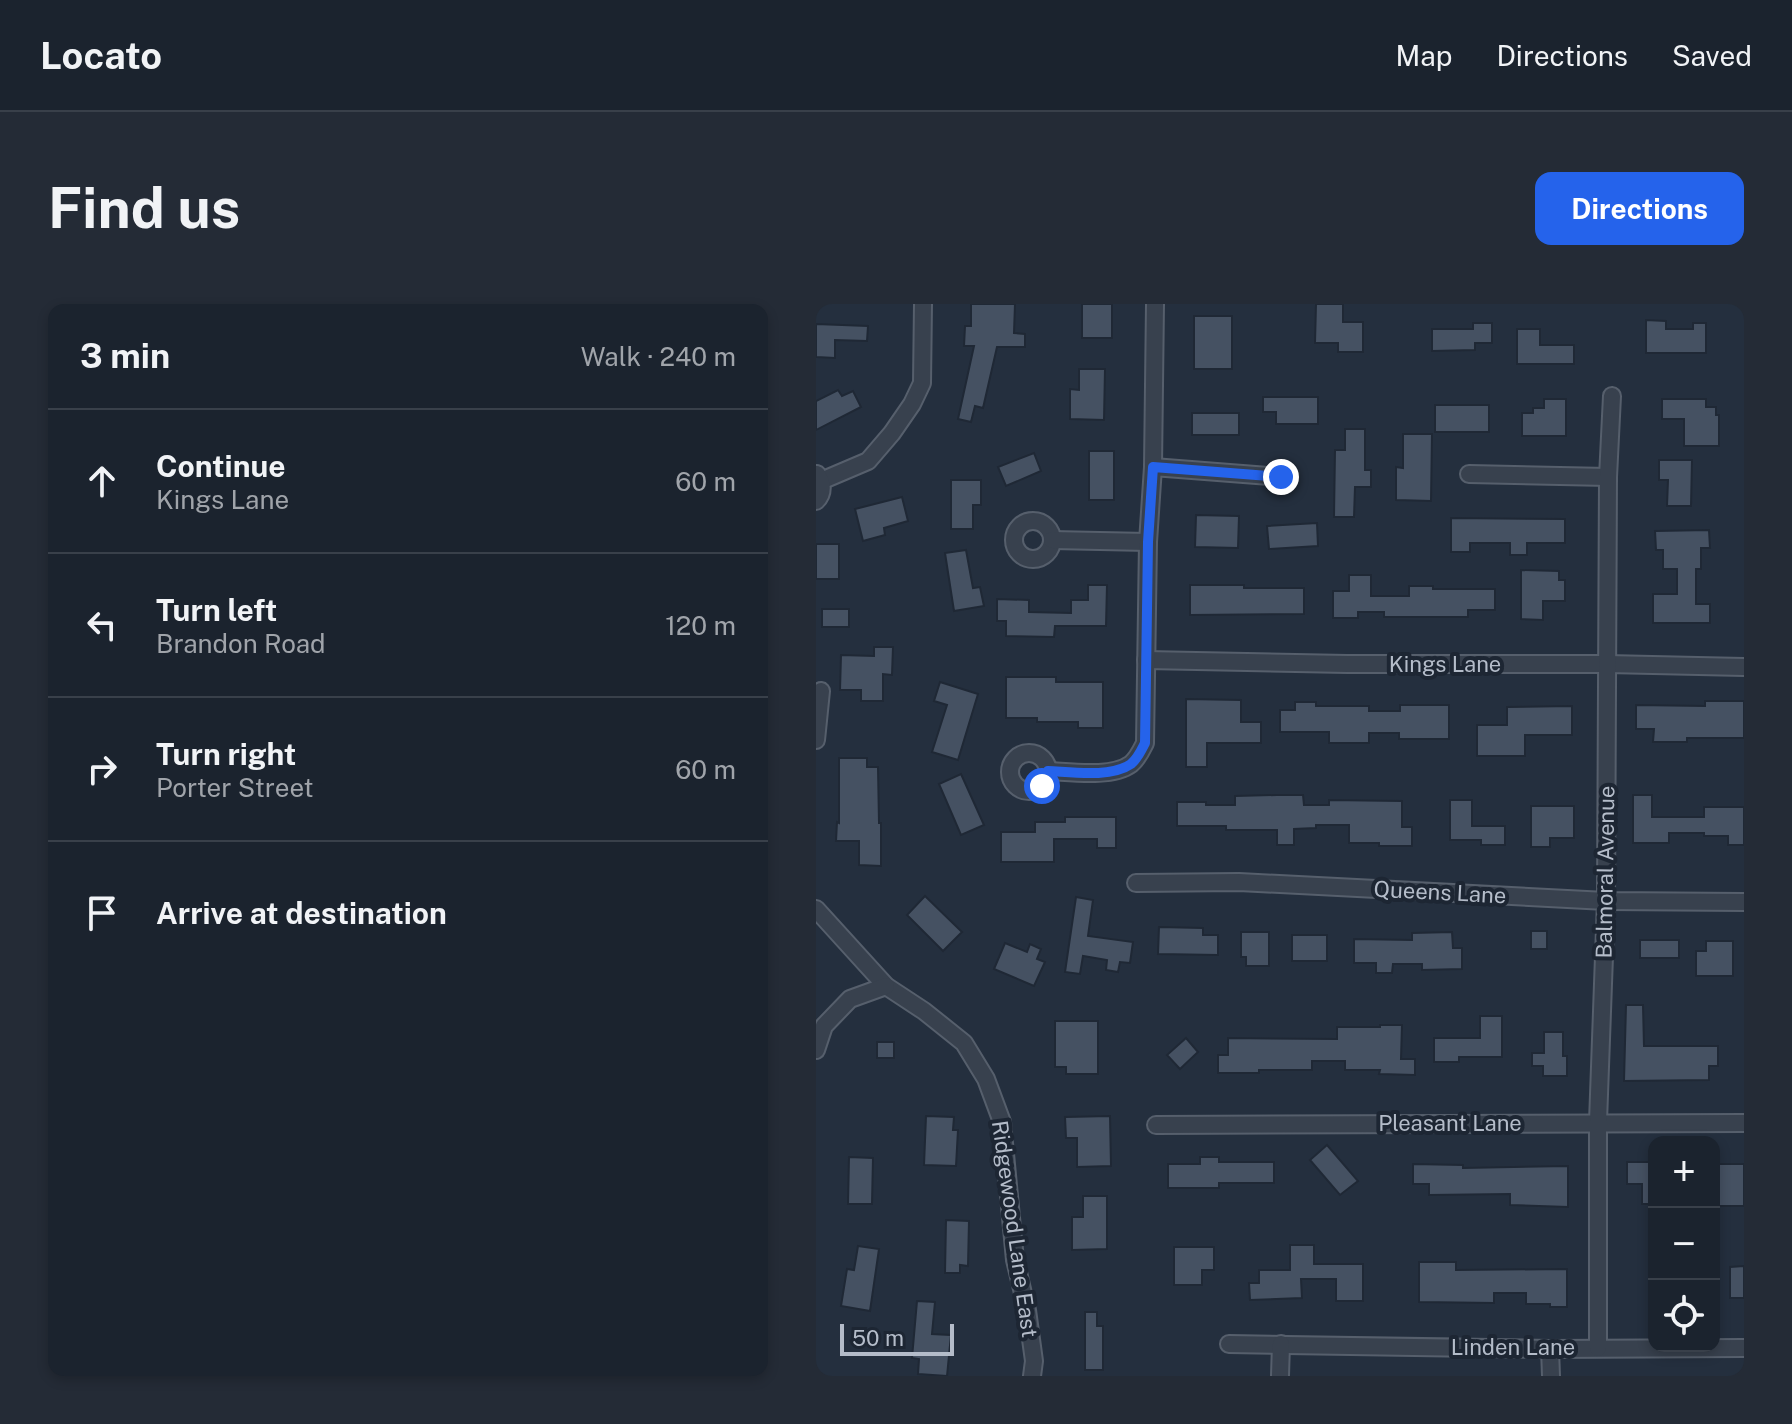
<!DOCTYPE html>
<html lang="en">
<head>
<meta charset="utf-8">
<style>
  body { margin:0; font-family:"Public Sans",sans-serif; background:#242b36; color:#f1f3f6 }
  .controls { position:absolute; right:24px; bottom:24px; display:grid; overflow:hidden; border-radius:16px; box-shadow:0 4px 12px #0003 }
  .controls button { width:72px; height:72px; display:grid; place-items:center; padding:0; border:0; border-bottom:2px solid #39404a; background:#1b232e; color:#f1f3f6; font:40px sans-serif }
  .scale { position:absolute; left:24px; bottom:20px; width:114px; box-sizing:border-box; padding-left:8px; border:4px solid #b4bcc9; border-top:0; font-size:22px; line-height:28px; white-space:nowrap; color:#b4bcc9; -webkit-text-stroke:6px #1d2633; paint-order:stroke }
  .stop { position:absolute; width:24px; height:24px; margin:-18px; border:6px solid #2563eb; border-radius:50%; background:#fff }
  .stop.end { background:#2563eb; border-color:#fff; box-shadow:0 2px 8px #0008 }
  .list { margin:0; padding:0; list-style:none }
  h2 { display:flex; justify-content:space-between; align-items:center; height:104px; margin:0; padding:0 32px; font-size:34px }
  h2 small { font-size:26px; font-weight:400; color:#a0a4aa }
  .list li { display:grid; grid-template-columns:52px 1fr auto; gap:24px; align-items:center; box-sizing:border-box; height:144px; padding:0 32px; border-top:2px solid #39404a }
  .list b { display:block; font-size:30px; white-space:nowrap }
  .list p { margin:0; font-size:26px; white-space:nowrap; color:#a0a4aa }
  .list em { font-size:26px; font-style:normal; color:#a0a4aa }
  .icon { flex:none; width:44px; height:44px; fill:none; stroke:currentColor; stroke-width:2; stroke-linecap:round; stroke-linejoin:round }
  .map { position:relative; flex:none; width:928px; height:1072px; overflow:hidden; border-radius:16px }
  header { display:flex; align-items:center; gap:48px; box-sizing:border-box; height:112px; padding:0 40px; background:#1b232e; border-bottom:2px solid #39404a }
  header strong { font-size:38px }
  nav { display:flex; gap:44px; margin-inline-start:auto; font-size:28px }
  .intro { display:flex; align-items:center; justify-content:space-between; box-sizing:border-box; height:192px; padding:0 48px }
  h1 { margin:0; font-size:56px }
  .button { padding:20px 36px; border-radius:16px; background:#2563eb; color:#fff; font-size:28px; font-weight:700 }
  main { display:flex; gap:48px; padding:0 48px }
  aside { flex:1; background:#1b232e; border-radius:16px; box-shadow:0 4px 12px #0003 }
  .map>svg:first-child { display:block }
  .building { fill:#455162; stroke:#1f2835; stroke-width:2 }
  .lines { fill:none; stroke-linecap:round; stroke-linejoin:round }
  .minor-casing { stroke:#565f6c; stroke-width:20 }
  .minor { stroke:#38414e; stroke-width:16 }
  .route { stroke:#2563eb; stroke-width:10 }
  .labels { text-anchor:middle; stroke-width:8; stroke-linejoin:round; paint-order:stroke }
  .street-label { font-size:22px; fill:#b4bcc9; stroke:#1d2633 }
</style>
</head>
<body>
<header>
<strong>Locato</strong>
<nav><a>Map</a><a>Directions</a><a>Saved</a></nav>
</header>
<div class="intro"><h1>Find us</h1><a class="button">Directions</a></div>
<main>
<aside>
<h2>3 min<small>Walk · 240 m</small></h2>
<ul class="list">
<li><svg class="icon" aria-label="ahead" viewBox="0 0 24 24"><path d="M12 20V5M6 11l6-6 6 6"/></svg><div><b>Continue</b><p>Kings Lane</p></div><em>60 m</em></li>
<li><svg class="icon" aria-label="left" viewBox="0 0 24 24"><path d="M17 20v-9H6M10 6l-5 5 5 5"/></svg><div><b>Turn left</b><p>Brandon Road</p></div><em>120 m</em></li>
<li><svg class="icon" aria-label="right" viewBox="0 0 24 24"><path d="M7 20v-9h11M14 6l5 5-5 5"/></svg><div><b>Turn right</b><p>Porter Street</p></div><em>60 m</em></li>
<li><svg class="icon" aria-label="arrive" viewBox="0 0 24 24"><path d="M6 21V4h12l-3 4 3 4H6"/></svg><div><b>Arrive at destination</b></div></li>
</ul>
</aside>
<div class="map">
<svg width="928" height="1072" viewBox="0 0 928 1072">
  <rect width="100%" height="100%" fill="#242f3e"/>
  <g class="building">
    <polygon points="155,0 199,0 198,29 209,30 209,43 181,43 167,104 159,102 155,118 142,115 158,42 148,42 149,22 155,22"/>
    <rect x="266" y="0" width="30" height="34"/>
    <polygon points="500,0 527,0 527,18 547,18 547,48 522,48 522,39 499,39"/>
    <rect x="378" y="12" width="38" height="53"/>
    <polygon points="830,16 850,17 850,25 877,25 877,19 890,19 890,49 830,49"/>
    <polygon points="657,19 676,19 676,39 659,39 659,46 616,47 616,25 657,25"/>
    <polygon points="0,20 52,22 51,37 19,36 19,54 0,53"/>
    <polygon points="701,25 724,25 724,41 758,41 758,60 701,60"/>
    <polygon points="263,65 289,65 288,116 254,115 254,85 263,86"/>
    <polygon points="22,86 26,92 37,87 45,103 0,126 0,97"/>
    <polygon points="447,93 502,93 502,120 460,120 460,108 447,108"/>
    <polygon points="728,95 750,95 750,132 706,132 706,109 717,109 717,104 728,104"/>
    <polygon points="846,95 890,95 890,103 900,103 900,111 903,111 903,142 868,142 868,115 846,115"/>
    <rect x="619" y="101" width="54" height="27"/>
    <rect x="376" y="109" width="47" height="22"/>
    <polygon points="529,125 549,125 549,166 555,166 555,183 539,183 538,213 518,213 519,146 529,146"/>
    <polygon points="587,130 616,130 615,197 580,196 580,163 587,164"/>
    <rect x="273" y="147" width="25" height="49"/>
    <polygon points="218,149 225,167 190,182 182,163"/>
    <polygon points="843,156 876,156 875,202 851,202 852,176 843,176"/>
    <polygon points="135,176 165,176 165,201 157,201 157,225 135,225"/>
    <polygon points="86,193 92,217 68,224 69,231 47,237 39,205"/>
    <polygon points="380,211 423,212 422,244 379,243"/>
    <polygon points="635,214 749,215 749,239 711,239 711,251 694,251 694,239 654,239 654,248 635,248"/>
    <polygon points="501,219 502,242 453,245 451,222"/>
    <polygon points="893,226 894,244 885,244 885,265 880,265 880,300 894,300 894,319 837,319 837,290 861,290 861,265 847,265 847,246 840,246 839,227"/>
    <rect x="0" y="240" width="23" height="35"/>
    <polygon points="150,246 157,284 164,283 168,302 138,307 129,249"/>
    <polygon points="705,266 743,267 743,276 749,276 749,297 727,297 727,316 705,315"/>
    <polygon points="533,271 555,271 555,292 593,292 593,282 617,282 617,285 679,285 679,306 652,306 652,313 568,313 568,308 542,308 542,314 517,314 517,287 533,287"/>
    <polygon points="272,281 291,281 290,322 239,322 238,333 190,332 190,317 181,317 181,295 213,296 213,308 255,309 255,296 272,296"/>
    <polygon points="374,281 428,281 428,284 488,284 488,310 374,311"/>
    <rect x="6" y="305" width="27" height="18"/>
    <polygon points="58,343 77,343 76,371 67,370 67,397 45,397 45,386 24,386 25,351 58,352"/>
    <polygon points="190,373 240,373 240,378 287,378 287,424 262,424 262,418 221,418 221,414 190,414"/>
    <polygon points="124,378 162,390 142,456 116,448 131,401 118,397"/>
    <polygon points="370,395 425,396 425,418 445,418 445,439 391,439 391,463 370,463"/>
    <polygon points="889,397 928,397 928,434 871,434 871,438 837,438 838,425 820,425 820,401 889,402"/>
    <polygon points="479,398 500,398 500,402 553,402 553,407 584,407 584,401 633,401 633,435 583,435 583,429 553,429 553,439 513,439 513,428 464,428 464,406 479,406"/>
    <polygon points="756,402 756,431 709,431 709,452 661,452 661,421 691,421 691,403"/>
    <polygon points="23,454 51,454 51,463 62,463 63,519 65,519 65,562 43,561 43,537 20,537 21,518 23,519"/>
    <polygon points="145,470 168,521 145,531 123,480"/>
    <polygon points="461,491 487,491 488,501 513,501 513,496 586,497 586,523 596,523 596,542 563,542 563,539 533,539 533,521 500,521 500,524 478,525 478,541 461,541 461,526 410,526 410,522 361,522 361,498 390,498 390,501 419,501 419,492"/>
    <polygon points="817,491 836,491 836,513 888,513 888,503 928,503 928,541 912,541 912,532 888,532 888,529 853,529 853,539 817,539"/>
    <polygon points="634,496 656,496 656,522 689,522 689,541 665,541 665,536 634,536"/>
    <polygon points="715,502 758,502 758,534 734,534 734,543 715,543"/>
    <polygon points="249,513 300,513 300,544 281,544 281,535 238,535 238,558 185,558 185,528 219,528 219,518 249,518"/>
    <polygon points="109,592 146,628 127,647 91,611"/>
    <polygon points="260,593 277,596 272,632 317,638 314,659 304,658 302,668 290,666 291,656 267,652 264,670 249,668"/>
    <polygon points="343,623 387,624 387,631 402,631 402,651 342,650"/>
    <rect x="715" y="627" width="16" height="18"/>
    <polygon points="425,628 453,628 453,662 430,662 430,653 425,653"/>
    <polygon points="636,628 637,644 646,644 646,665 606,666 606,660 577,660 576,669 560,669 560,659 538,659 538,635 596,636 596,629"/>
    <rect x="476" y="631" width="35" height="26"/>
    <rect x="824" y="636" width="39" height="18"/>
    <polygon points="890,637 917,637 917,672 880,672 880,647 890,647"/>
    <polygon points="189,639 211,648 214,640 225,645 221,655 229,658 218,682 178,665"/>
    <polygon points="810,701 827,701 828,742 902,742 902,762 893,762 893,776 808,777"/>
    <polygon points="664,712 686,712 686,753 643,753 643,758 618,758 618,734 664,734"/>
    <polygon points="239,717 282,717 282,770 250,770 250,763 239,763"/>
    <polygon points="564,721 586,721 585,755 599,755 599,771 563,770 564,766 529,766 529,757 496,757 496,766 443,766 443,769 402,769 402,751 412,751 412,734 521,735 521,723 564,723"/>
    <polygon points="728,728 747,728 747,752 751,752 751,772 727,772 727,762 716,762 716,749 728,749"/>
    <polygon points="370,734 382,748 364,765 351,751"/>
    <rect x="61" y="738" width="17" height="16"/>
    <polygon points="110,812 138,813 137,826 142,826 140,862 108,861"/>
    <polygon points="294,812 295,862 261,863 261,834 250,834 249,813"/>
    <polygon points="511,841 542,877 524,891 494,856"/>
    <polygon points="33,853 57,854 56,900 32,900"/>
    <polygon points="384,853 403,853 403,858 458,858 458,879 403,879 403,884 352,884 352,860 384,860"/>
    <polygon points="811,858 838,858 838,900 826,900 826,880 811,880"/>
    <polygon points="597,860 647,861 647,864 752,862 752,903 694,901 694,890 613,891 613,880 597,880"/>
    <rect x="898" y="860" width="30" height="42"/>
    <polygon points="267,892 291,892 291,945 256,946 256,913 267,913"/>
    <polygon points="130,916 153,917 152,962 144,961 144,969 129,969"/>
    <polygon points="474,941 498,941 498,960 547,960 547,997 520,997 520,975 485,975 486,994 434,996 433,979 443,979 443,966 474,966"/>
    <polygon points="42,942 63,945 54,1007 25,1002 31,965 38,966"/>
    <polygon points="358,943 398,943 398,966 386,966 386,981 358,981"/>
    <polygon points="603,958 640,958 640,966 751,965 751,1003 734,1003 734,1000 710,1000 710,989 678,989 678,999 603,998"/>
    <polygon points="928,962 928,994 914,994 914,963"/>
    <polygon points="101,997 119,998 116,1030 135,1031 131,1072 102,1070 103,1055 96,1054"/>
    <polygon points="269,1008 281,1008 281,1022 287,1022 287,1066 269,1066"/>
  </g>
  <g class="lines">
    <g class="minor-casing">
      <g id="minor">
        <polyline points="337,163 465,173"/>
        <polyline points="653,170 792,173"/>
        <polyline points="5,177 52,157 76,129 96,100 106,79 107,0"/>
        <path d="M0 197C8 189 7 179 1 170"/>
        <circle cx="217" cy="236" r="19"/>
        <polyline points="236,236 332,238"/>
        <polyline points="330,356 531,360 791,360 928,363"/>
        <polyline points="0,436 5,387"/>
        <circle cx="213" cy="468" r="19"/>
        <path d="M232 467C255 468 296 474 315 460 322 454 325 447 329 439L332 238 337 163 339 0"/>
        <polyline points="320,579 423,578 790,597 928,598"/>
        <polyline points="0,605 70,682 108,707 148,739 170,775 186,818 199,956 211,1006 218,1057 216,1072"/>
        <polyline points="0,746 8,722 34,695 70,682"/>
        <polyline points="340,821 928,819"/>
        <polyline points="413,1040 734,1045 928,1044"/>
        <polyline points="782,1044 782,818 790,597 792,173 796,92"/>
        <polyline points="734,1045 735,1072"/>
        <polyline points="464,1072 465,1040"/>
      </g>
    </g>
    <use href="#minor" class="minor"/>
  </g>
  <g class="lines">
    <path class="route" d="M226 482 230 477 232 467C255 468 295 474 315 460 322 454 325 447 329 439L332 238 337 163 465 173"/>
  </g>
  <g class="labels">
    <g class="street-label">
      <text x="629" y="368">Kings Lane</text>
      <text transform="translate(789 568) rotate(-89)" y="8">Balmoral Avenue</text>
      <text transform="translate(624 588) rotate(3)" y="8">Queens Lane</text>
      <text x="634" y="827">Pleasant Lane</text>
      <text transform="translate(199 925) rotate(82)" y="8">Ridgewood Lane East</text>
      <text x="697" y="1051">Linden Lane</text>
    </g>
  </g>
</svg>
<div class="controls">
<button>+</button>
<button>−</button>
<button><svg class="icon" aria-label="locate" viewBox="0 0 24 24"><circle cx="12" cy="12" r="6"/><path d="M12 2v4M12 18v4M2 12h4M18 12h4"/></svg></button>
</div>
<div class="scale">50 m</div>
<div class="stop" style="left:226px;top:482px"></div>
<div class="stop end" style="left:465px;top:173px"></div>
</div>
</main>
</body>
</html>
